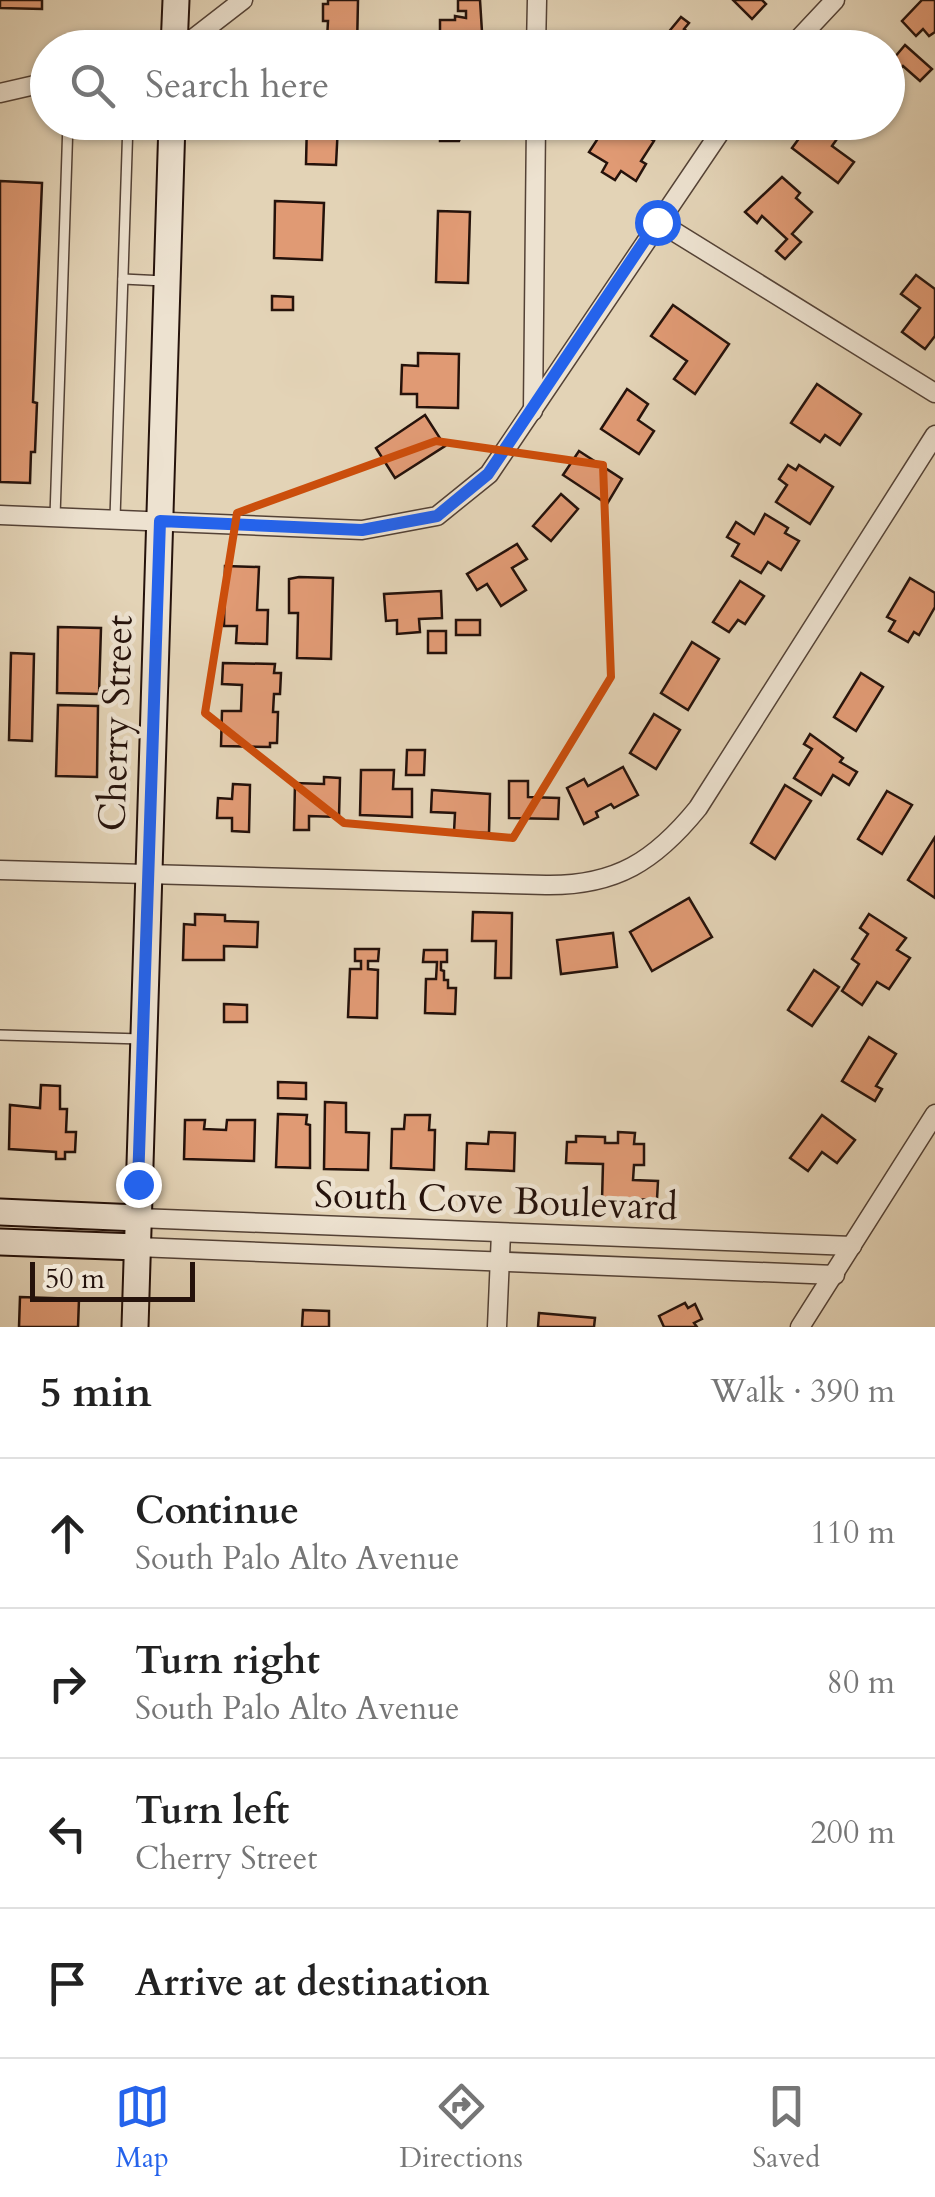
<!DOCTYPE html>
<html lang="en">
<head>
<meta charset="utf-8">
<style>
  body { margin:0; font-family:Cardo,serif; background:#f2f2f2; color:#222 }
  .scale { position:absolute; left:30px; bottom:25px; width:165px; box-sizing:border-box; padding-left:10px; border:5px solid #25120b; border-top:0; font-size:28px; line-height:35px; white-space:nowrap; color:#25120b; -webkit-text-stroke:8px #ede2d0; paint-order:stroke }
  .stop { position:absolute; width:30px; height:30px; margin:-22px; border:8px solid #2563eb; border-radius:50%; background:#fff }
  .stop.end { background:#2563eb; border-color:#fff; box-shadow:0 2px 10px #0008 }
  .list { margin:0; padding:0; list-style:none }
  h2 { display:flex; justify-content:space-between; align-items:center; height:130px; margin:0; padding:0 40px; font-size:42px }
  h2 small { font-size:32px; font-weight:400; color:#767676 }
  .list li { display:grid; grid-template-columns:65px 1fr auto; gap:30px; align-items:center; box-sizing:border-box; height:150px; padding:0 40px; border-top:2px solid #e0e0e0 }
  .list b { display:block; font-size:38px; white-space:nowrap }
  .list p { margin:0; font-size:32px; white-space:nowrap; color:#767676 }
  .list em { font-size:32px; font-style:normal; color:#767676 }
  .icon { flex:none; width:55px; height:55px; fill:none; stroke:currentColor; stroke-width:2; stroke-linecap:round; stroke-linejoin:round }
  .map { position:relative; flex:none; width:935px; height:1327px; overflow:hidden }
  .search { position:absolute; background:#fff; box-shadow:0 2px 8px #0004; left:30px; right:30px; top:30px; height:110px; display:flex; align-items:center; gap:25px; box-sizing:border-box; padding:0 35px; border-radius:55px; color:#767676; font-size:38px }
  .sheet { height:730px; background:#fff }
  nav { display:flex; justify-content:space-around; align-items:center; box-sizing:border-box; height:140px; border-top:2px solid #e0e0e0; background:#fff; font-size:28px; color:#767676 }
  nav a { display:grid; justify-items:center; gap:5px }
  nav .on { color:#2563eb }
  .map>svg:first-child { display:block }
  .building { fill:#e09a74; stroke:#25120b; stroke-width:2.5 }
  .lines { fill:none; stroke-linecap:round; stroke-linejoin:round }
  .lane-casing { stroke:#544236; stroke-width:12 }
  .street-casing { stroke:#544236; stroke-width:21 }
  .secondary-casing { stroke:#25120b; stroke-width:29 }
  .lane { stroke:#ede2d0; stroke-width:9 }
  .street { stroke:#ede2d0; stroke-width:18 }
  .secondary { stroke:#ede2d0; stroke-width:25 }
  .route { stroke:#2563eb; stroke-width:12 }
  .marked { fill:none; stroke:#cb4e0c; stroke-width:8; stroke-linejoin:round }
  .labels { text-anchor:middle; stroke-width:9; stroke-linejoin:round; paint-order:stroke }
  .street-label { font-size:38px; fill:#25120b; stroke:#ede2d0 }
</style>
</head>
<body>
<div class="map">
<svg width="935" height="1327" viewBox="0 0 935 1327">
  <rect width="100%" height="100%" fill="#e3d3b6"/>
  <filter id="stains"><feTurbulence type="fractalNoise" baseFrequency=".002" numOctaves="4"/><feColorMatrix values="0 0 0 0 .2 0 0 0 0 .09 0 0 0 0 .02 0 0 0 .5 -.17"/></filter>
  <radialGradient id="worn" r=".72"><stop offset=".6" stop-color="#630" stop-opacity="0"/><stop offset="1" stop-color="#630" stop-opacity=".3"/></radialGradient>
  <g class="building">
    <polygon points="0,0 42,0 42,9 0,8"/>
    <polygon points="328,0 358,0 357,48 322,48 322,39 327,39 328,21 323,21 323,4 328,4"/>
    <polygon points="458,0 480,0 483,48 459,48 459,41 440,41 440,20 455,20 455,16 466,18 466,11 458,11"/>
    <polygon points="733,0 762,0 766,4 752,19"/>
    <polygon points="922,0 935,0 935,32 929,36 923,29 916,36 902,21"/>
    <polygon points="681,17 689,23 684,29 707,48 657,46"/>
    <polygon points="905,45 932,69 920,81 903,66 888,83 888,53 894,58"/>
    <polygon points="307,122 351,122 350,125 338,125 336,165 306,164"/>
    <polygon points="418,122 462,122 461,136 459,141 440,141 440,135 418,135"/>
    <polygon points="811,122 849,122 832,146 854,162 838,183 792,148"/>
    <polygon points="608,123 625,134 630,126 654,141 641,161 646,164 636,181 621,171 615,180 602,172 607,163 589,152"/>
    <polygon points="782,177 800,193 796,198 812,212 792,234 801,242 785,259 776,251 787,239 762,216 757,223 745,212"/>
    <polygon points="0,181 42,183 33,402 37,403 35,452 31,452 30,483 0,482"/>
    <polygon points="275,201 324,203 322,260 274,258"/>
    <polygon points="438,211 470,212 468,283 436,282"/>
    <polygon points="916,275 935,289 935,336 925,349 902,332 920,308 901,294"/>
    <polygon points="272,296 293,297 293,310 272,310"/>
    <polygon points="673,305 729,344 695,394 674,379 687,361 651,336"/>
    <polygon points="418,353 459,354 458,408 417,407 417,394 401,394 402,365 418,366"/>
    <polygon points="817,384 861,414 840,445 825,435 820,442 791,423"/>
    <polygon points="627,389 648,404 638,420 654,431 639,454 601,429"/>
    <polygon points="425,415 445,446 395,478 376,448"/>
    <polygon points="579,451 622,479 607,504 563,475"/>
    <polygon points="788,465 796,470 799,465 833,487 810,524 776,502 787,485 779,479"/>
    <polygon points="561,494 578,509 551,541 533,526"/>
    <polygon points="765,514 788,528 785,533 799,541 781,570 768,562 761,573 732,556 739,544 727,537 736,522 754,534"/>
    <polygon points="517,544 527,559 512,568 526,590 501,606 487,584 477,590 467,574"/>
    <polygon points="225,566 259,567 257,610 268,610 267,644 236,643 237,626 224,626"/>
    <polygon points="299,577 333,578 331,659 297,658 298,613 289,613 289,579"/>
    <polygon points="910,578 935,593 935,607 919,635 914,632 908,642 889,631 895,621 887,617"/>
    <polygon points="740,581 764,596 745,624 738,620 729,632 713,622"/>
    <polygon points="441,591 442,618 419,619 420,632 397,634 397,620 386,621 384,594"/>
    <rect x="456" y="620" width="24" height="15"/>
    <polygon points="58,627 101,628 99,694 57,693"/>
    <rect x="428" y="631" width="18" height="22"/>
    <polygon points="692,642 719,659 688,710 661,693"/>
    <polygon points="11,653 34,654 32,741 9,740"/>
    <polygon points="223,663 275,664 274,673 281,673 280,694 274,694 273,712 278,712 277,743 270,743 270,747 221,746 222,711 241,711 242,685 222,684"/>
    <polygon points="861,673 883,687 856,731 834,717"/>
    <polygon points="58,705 98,706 97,777 56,776"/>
    <polygon points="654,714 680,730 656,769 630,753"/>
    <polygon points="810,734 843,758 840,762 857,772 849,785 833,775 821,795 794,778 812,749 804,744"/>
    <polygon points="407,750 425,750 424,775 406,775"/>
    <polygon points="623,767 638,795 614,808 611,804 596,812 598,817 584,824 567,788 584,779 588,786"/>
    <polygon points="361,770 394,770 393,789 412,789 412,817 360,815"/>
    <polygon points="324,777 340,778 339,817 309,816 309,830 294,830 295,783 324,784"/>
    <polygon points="509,781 528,781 528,797 559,798 558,819 509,818"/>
    <polygon points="233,784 250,785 249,832 232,831 232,818 217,818 218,798 232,799"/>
    <polygon points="785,785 811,801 775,859 751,843"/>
    <polygon points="432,790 490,794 489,833 454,832 455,813 431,812"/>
    <polygon points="887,791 912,805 882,854 858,839"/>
    <polygon points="935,837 935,898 908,880"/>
    <polygon points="689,898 712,937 652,971 630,932"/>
    <polygon points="473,912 512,913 511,978 495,978 496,941 472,941"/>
    <polygon points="195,914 225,915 225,921 258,922 257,947 224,946 224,960 183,960 184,924 195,925"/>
    <polygon points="869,914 906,938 897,950 910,958 889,989 877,982 862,1005 842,991 859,964 852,959 868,934 860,928"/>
    <polygon points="613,933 617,967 561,974 557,940"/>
    <polygon points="355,949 379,949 378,961 368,961 368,969 378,970 377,1018 348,1017 350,969 361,969 361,961 355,961"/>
    <polygon points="424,950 447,950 447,962 441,962 441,970 444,971 444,980 448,980 448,988 456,988 455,1014 425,1013 426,979 436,979 437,962 423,962"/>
    <polygon points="814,970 839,987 812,1026 788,1010"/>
    <polygon points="224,1004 247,1005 247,1022 224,1022"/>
    <polygon points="869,1037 896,1054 876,1086 882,1089 875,1101 842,1081"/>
    <polygon points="278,1082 306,1083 306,1099 278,1098"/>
    <polygon points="41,1085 60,1086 60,1109 67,1109 66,1132 76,1132 75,1152 65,1152 65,1159 56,1159 56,1152 9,1149 10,1105 40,1108"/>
    <polygon points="325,1102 346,1103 346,1132 369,1133 368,1170 324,1169"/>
    <polygon points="278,1114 307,1115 306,1124 310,1125 310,1168 276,1167"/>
    <polygon points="405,1115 430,1115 429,1130 435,1130 434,1170 391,1168 392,1129 404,1129"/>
    <polygon points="822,1115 855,1140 837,1163 822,1152 808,1171 790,1158"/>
    <polygon points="185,1120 205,1120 204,1129 226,1130 227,1120 255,1120 254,1161 184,1159"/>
    <polygon points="489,1132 515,1133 514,1171 466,1169 467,1143 488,1144"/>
    <polygon points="618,1132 635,1133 634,1144 644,1144 644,1165 634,1165 633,1180 658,1181 657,1199 602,1201 603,1164 566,1163 567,1142 576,1142 576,1136 605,1137 605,1143 618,1143"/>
    <polygon points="20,1297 79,1299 78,1327 19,1327"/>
    <polygon points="685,1303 688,1308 695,1304 702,1319 694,1323 697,1327 664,1327 659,1316"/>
    <polygon points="303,1310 329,1311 329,1327 302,1327"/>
    <polygon points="539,1313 595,1318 594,1327 538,1327"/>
  </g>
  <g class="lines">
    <g class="lane-casing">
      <g id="lane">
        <polyline points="123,279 164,281"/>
        <polyline points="55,517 68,122"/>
        <polyline points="115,518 128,122"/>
        <polyline points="0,1035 142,1039"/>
      </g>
    </g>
    <g class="street-casing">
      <g id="street">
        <polyline points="181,48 243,0"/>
        <polyline points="536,48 537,0"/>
        <polyline points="790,48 835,0"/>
        <polyline points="0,93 48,82"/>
        <polyline points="657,221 935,393"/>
        <polyline points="533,411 536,122"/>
        <polyline points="0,515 362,530 437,516 489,474 727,122"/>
        <path d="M0 870 546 885C616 886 655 861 698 808L935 435"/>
        <polyline points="138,1218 852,1246"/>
        <polyline points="137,1247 835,1275"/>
        <polyline points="497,1327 501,1233"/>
        <polyline points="800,1327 935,1114"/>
      </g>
    </g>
    <g class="secondary-casing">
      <g id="secondary">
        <polyline points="174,48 176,0"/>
        <polyline points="0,1212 138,1218"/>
        <polyline points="0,1242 137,1247"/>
        <polyline points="135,1327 172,122"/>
      </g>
    </g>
    <use href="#lane" class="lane"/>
    <use href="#street" class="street"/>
    <use href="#secondary" class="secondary"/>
  </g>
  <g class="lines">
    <polyline class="route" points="138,1184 160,521 362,530 437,516 488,474 657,222"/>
  </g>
  <path class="marked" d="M436 441 603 465 611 677 513 838 344 823 205 713 237 513Z"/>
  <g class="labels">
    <g class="street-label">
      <text transform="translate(115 723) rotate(-88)" y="13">Cherry Street</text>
      <text transform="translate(496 1200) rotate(2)" y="13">South Cove Boulevard</text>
    </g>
  </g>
  <rect width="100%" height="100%" filter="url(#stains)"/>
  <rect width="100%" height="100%" fill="url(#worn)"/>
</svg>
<div class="scale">50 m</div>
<div class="stop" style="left:657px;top:222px"></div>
<div class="stop end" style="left:138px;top:1184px"></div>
<div class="search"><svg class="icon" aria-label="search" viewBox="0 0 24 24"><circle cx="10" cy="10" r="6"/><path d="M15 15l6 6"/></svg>Search here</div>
</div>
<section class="sheet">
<h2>5 min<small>Walk · 390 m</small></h2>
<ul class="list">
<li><svg class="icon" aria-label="ahead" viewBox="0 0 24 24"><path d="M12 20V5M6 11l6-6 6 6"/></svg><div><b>Continue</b><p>South Palo Alto Avenue</p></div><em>110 m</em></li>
<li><svg class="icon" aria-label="right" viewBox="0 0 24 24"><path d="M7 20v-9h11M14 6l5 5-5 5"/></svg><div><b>Turn right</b><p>South Palo Alto Avenue</p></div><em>80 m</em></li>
<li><svg class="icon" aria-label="left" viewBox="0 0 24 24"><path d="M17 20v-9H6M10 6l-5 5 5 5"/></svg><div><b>Turn left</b><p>Cherry Street</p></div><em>200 m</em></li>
<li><svg class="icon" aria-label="arrive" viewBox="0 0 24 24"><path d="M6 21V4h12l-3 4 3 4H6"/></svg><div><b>Arrive at destination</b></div></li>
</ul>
</section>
<nav>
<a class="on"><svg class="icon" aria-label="map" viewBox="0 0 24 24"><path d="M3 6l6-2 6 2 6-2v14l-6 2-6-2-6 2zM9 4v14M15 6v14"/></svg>Map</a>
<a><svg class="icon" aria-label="directions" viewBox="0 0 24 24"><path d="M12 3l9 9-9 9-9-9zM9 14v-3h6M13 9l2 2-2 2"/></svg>Directions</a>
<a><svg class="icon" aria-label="saved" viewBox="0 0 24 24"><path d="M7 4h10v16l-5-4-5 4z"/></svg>Saved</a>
</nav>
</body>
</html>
